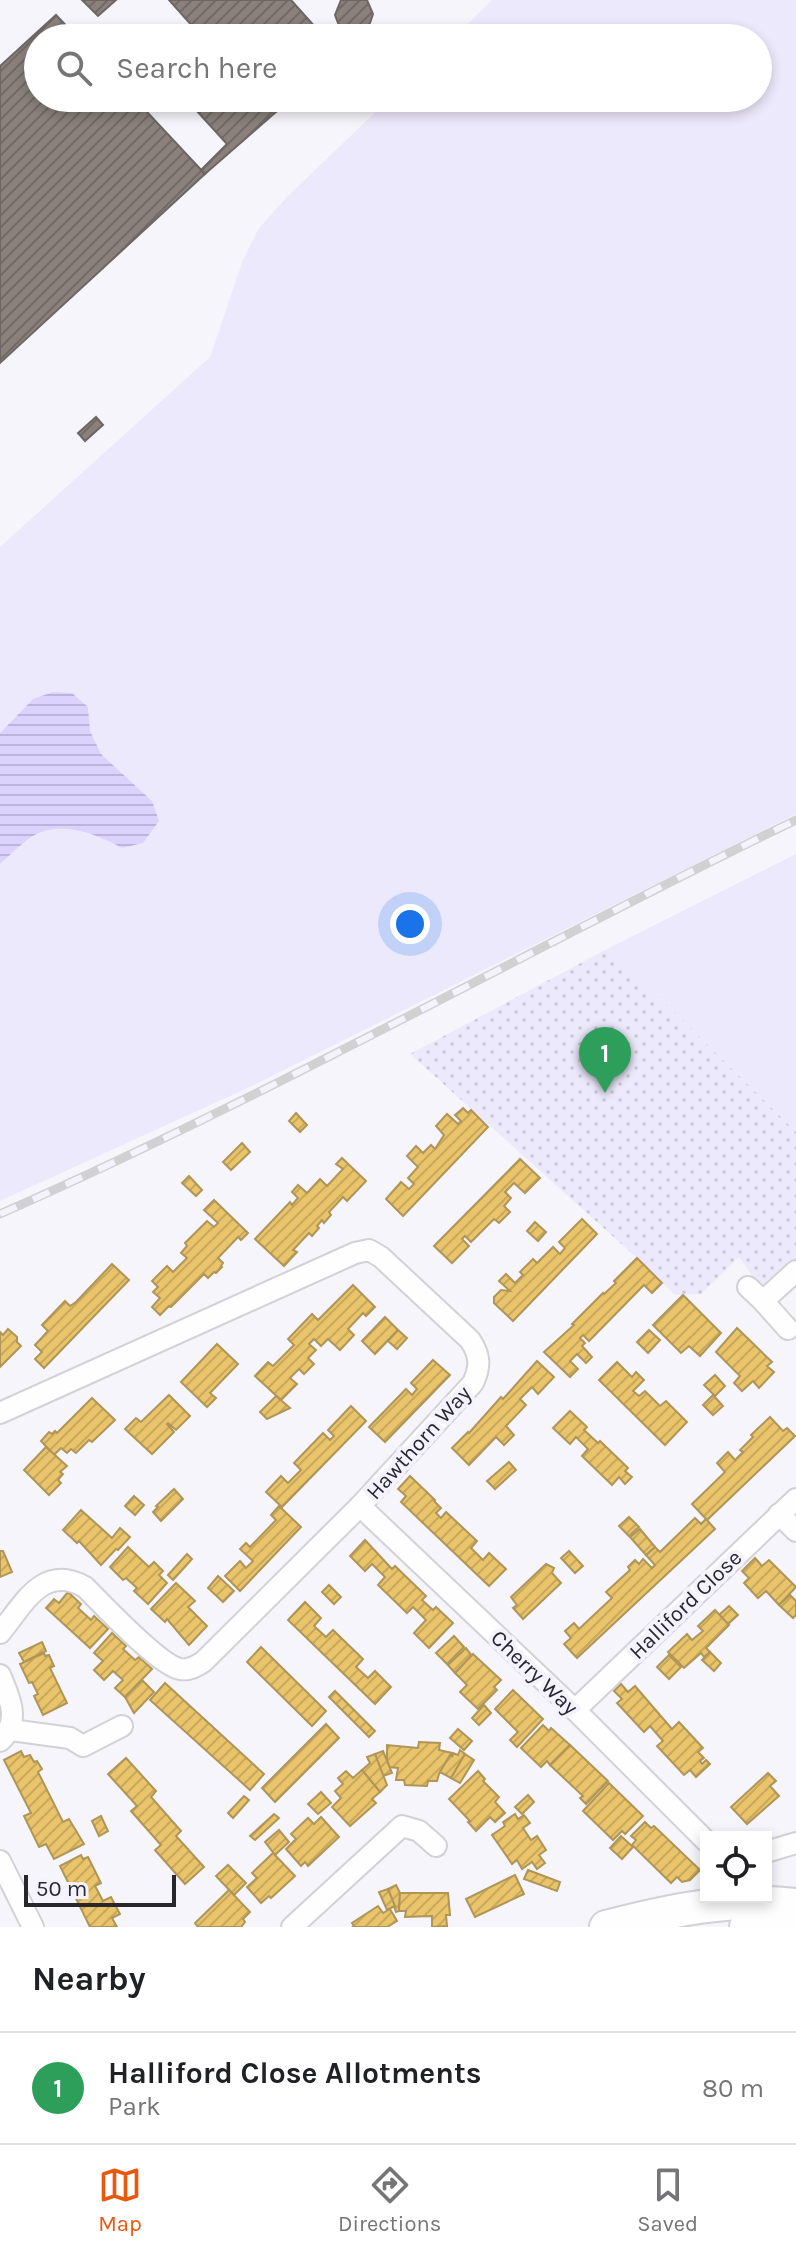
<!DOCTYPE html>
<html lang="en">
<head>
<meta charset="utf-8">
<style>
  body { margin:0; font-family:Karla,sans-serif; background:#f2f2f2; color:#202124 }
  .controls { position:absolute; right:24px; bottom:24px; display:grid; overflow:hidden; border-radius:0px; box-shadow:0 4px 12px #0003 }
  .controls button { width:72px; height:72px; display:grid; place-items:center; padding:0; border:0; border-bottom:2px solid #e0e0e0; background:#fff; color:#202124; font:40px sans-serif }
  .scale { position:absolute; left:24px; bottom:20px; width:152px; box-sizing:border-box; padding-left:8px; border:4px solid #28272c; border-top:0; font-size:22px; line-height:28px; white-space:nowrap; color:#28272c; -webkit-text-stroke:6px #f4f3fd; paint-order:stroke }
  .you { position:absolute; left:410px; top:924px; width:28px; height:28px; margin:-20px; border:6px solid #fff; border-radius:50%; background:#1a73e8; box-shadow:0 0 0 12px #1a73e833 }
  .badge { display:grid; place-items:center; width:52px; height:52px; border-radius:50%; background:#ea580c; color:#fff; font-size:26px; font-weight:700 }
  .pin { position:absolute; translate:-50% -66px; filter:drop-shadow(0 2px 4px #0008) }
  .pin::after { content:''; position:absolute; top:42px; width:28px; height:24px; background:inherit; clip-path:polygon(0 0,100% 0,50% 100%) }
  .list { margin:0; padding:0; list-style:none }
  h2 { display:flex; justify-content:space-between; align-items:center; height:104px; margin:0; padding:0 32px; font-size:34px }
  h2 small { font-size:26px; font-weight:400; color:#757577 }
  .list li { display:grid; grid-template-columns:52px 1fr auto; gap:24px; align-items:center; box-sizing:border-box; height:112px; padding:0 32px; border-top:2px solid #e0e0e0 }
  .list b { display:block; font-size:30px; white-space:nowrap }
  .list p { margin:0; font-size:26px; white-space:nowrap; color:#757577 }
  .list em { font-size:26px; font-style:normal; color:#757577 }
  .icon { flex:none; width:44px; height:44px; fill:none; stroke:currentColor; stroke-width:2; stroke-linecap:round; stroke-linejoin:round }
  .map { position:relative; flex:none; width:796px; height:1927px; overflow:hidden }
  .search { position:absolute; background:#fff; box-shadow:0 4px 12px #0003; left:24px; right:24px; top:24px; height:88px; display:flex; align-items:center; gap:20px; box-sizing:border-box; padding:0 28px; border-radius:44px; color:#757577; font-size:30px }
  .sheet { height:216px; background:#fff }
  nav { display:flex; justify-content:space-around; align-items:center; box-sizing:border-box; height:112px; border-top:2px solid #e0e0e0; background:#fff; font-size:22px; color:#757577 }
  nav a { display:grid; justify-items:center; gap:4px }
  nav .on { color:#ea580c }
  .map>svg:first-child { display:block }
  .green { fill:#ede9fc }
  .garden { fill:url(#garden-dots) }
  .water { fill:url(#water-rules) }
  .homes { fill:url(#homes-hatch); stroke:#af9557; stroke-width:2 }
  .industry { fill:url(#industry-hatch); stroke:#6d6664; stroke-width:2 }
  .lines { fill:none; stroke-linecap:round; stroke-linejoin:round }
  .street-casing { stroke:#d2d1d6; stroke-width:24 }
  .primary-casing { stroke:#d2d1d6; stroke-width:36 }
  .street { stroke:#fefefe; stroke-width:20 }
  .primary { stroke:#fefefe; stroke-width:32 }
  .rail-casing { stroke:#d1d1d3; stroke-width:9 }
  .rail { stroke:#f4f3fd; stroke-width:6; stroke-dasharray:18; stroke-linecap:butt }
  .labels { text-anchor:middle; stroke-width:8; stroke-linejoin:round; paint-order:stroke }
  .street-label { font-size:22px; fill:#28272c; stroke:#f4f3fd }
</style>
</head>
<body>
<div class="map">
<svg width="796" height="1927" viewBox="0 0 796 1927">
  <defs>
    <pattern id="garden-dots" width="8" height="8" patternUnits="userSpaceOnUse" patternTransform="scale(2)"><rect width="8" height="8" fill="#ede9fc"/><path d="M2 2h.1M6 6h.1" fill="none" stroke="#cbc8d8" stroke-width="1.8" stroke-linecap="round"/></pattern>
    <pattern id="water-rules" width="6" height="5" patternUnits="userSpaceOnUse" patternTransform="scale(2)"><rect width="6" height="5" fill="#dbd3fd"/><path d="M0 2.5h6" fill="none" stroke="#bcb5d9"/></pattern>
    <pattern id="homes-hatch" width="6" height="6" patternUnits="userSpaceOnUse" patternTransform="scale(2)"><rect width="6" height="6" fill="#e9c46a"/><path d="M-1 1l2-2M0 6l6-6M5 7l2-2" fill="none" stroke="#c8a85c"/></pattern>
    <pattern id="industry-hatch" width="6" height="6" patternUnits="userSpaceOnUse" patternTransform="scale(2)"><rect width="6" height="6" fill="#8a817c"/><path d="M-1 1l2-2M0 6l6-6M5 7l2-2" fill="none" stroke="#716a66"/></pattern>
  </defs>
  <rect width="100%" height="100%" fill="#f6f5fb"/>
  <g class="green">
    <path d="M492 0H796V814L254 1085 0 1201V864C10 856 27 837 39 833 68 822 97 835 123 848L152 801 101 754 90 731 88 707 33 699 0 733V547L210 357 243 260 259 228 288 196 390 98H758V38H453Z"/>
    <polygon points="796,854 796,1132 609,948"/>
  </g>
  <polygon class="garden" points="609,948 796,1132 796,1261 781,1277 767,1285 756,1281 739,1257 701,1294 675,1295 637,1258 410,1054"/>
  <path class="water" d="M53 692 72 693 88 707 90 731 101 754 152 801 159 821 143 843 122 848C97 835 68 822 39 833 27 837 10 856 0 864V733L33 699Z"/>
  <g class="homes">
    <polygon points="463,1108 468,1113 471,1110 488,1127 403,1216 386,1199 401,1182 409,1189 414,1184 408,1178 418,1167 407,1156 416,1146 423,1153 431,1145 435,1149 444,1135 436,1126 447,1114 458,1124 461,1121 455,1115"/>
    <polygon points="296,1113 307,1125 300,1132 289,1121"/>
    <polygon points="242,1143 250,1152 231,1170 223,1162"/>
    <polygon points="342,1158 366,1181 347,1201 343,1197 329,1212 331,1215 324,1223 322,1220 317,1226 319,1228 312,1236 309,1233 293,1250 297,1252 284,1266 255,1239 290,1202 292,1205 298,1198 292,1192 298,1185 307,1193 320,1179 327,1186 343,1169 336,1164"/>
    <polygon points="520,1159 540,1178 525,1193 514,1183 505,1192 511,1198 504,1206 510,1212 499,1223 494,1219 471,1242 465,1236 462,1239 469,1246 452,1263 434,1246"/>
    <polygon points="189,1176 202,1190 196,1196 182,1183"/>
    <polygon points="214,1200 248,1233 241,1240 238,1237 218,1258 223,1263 221,1266 222,1267 216,1273 214,1272 208,1278 204,1274 171,1307 169,1306 160,1315 152,1307 160,1298 153,1292 158,1287 152,1281 167,1266 173,1272 187,1258 181,1253 187,1246 185,1243 207,1221 214,1227 218,1223 204,1210"/>
    <polygon points="582,1219 597,1234 513,1321 494,1303 494,1297 501,1290 510,1291 499,1281 506,1274 515,1283 523,1275 520,1272 533,1259 537,1263 553,1247 560,1254 565,1248 559,1242"/>
    <polygon points="535,1222 546,1232 538,1241 527,1231"/>
    <polygon points="637,1258 662,1283 652,1293 644,1285 589,1341 583,1335 580,1338 585,1343 582,1346 592,1357 586,1363 577,1354 570,1361 578,1369 570,1377 544,1352 574,1325 572,1324 603,1293 604,1294 616,1283 614,1281"/>
    <polygon points="112,1264 129,1280 44,1368 35,1359 42,1352 35,1345 48,1331 42,1325 65,1301 70,1306 76,1302"/>
    <polygon points="353,1285 375,1307 366,1316 363,1313 348,1329 354,1335 340,1350 328,1339 321,1346 314,1339 309,1344 316,1350 308,1358 314,1364 304,1374 299,1369 290,1378 297,1384 281,1400 255,1376 268,1362 273,1366 294,1345 288,1339 312,1314 318,1320"/>
    <polygon points="683,1295 721,1333 700,1356 689,1346 681,1353 653,1325"/>
    <polygon points="385,1317 398,1330 375,1354 362,1341"/>
    <polygon points="737,1328 772,1362 767,1366 774,1372 759,1388 753,1381 742,1391 734,1383 740,1376 716,1352"/>
    <polygon points="8,1329 17,1337 17,1342 21,1346 0,1367 0,1332 3,1335"/>
    <polygon points="398,1330 407,1338 397,1349 388,1341"/>
    <polygon points="649,1330 660,1340 648,1353 637,1342"/>
    <polygon points="217,1344 238,1364 210,1393 216,1398 207,1407 181,1382"/>
    <polygon points="433,1360 450,1375 385,1442 369,1427 406,1389 412,1395 417,1389 411,1383"/>
    <polygon points="537,1361 554,1377 538,1394 532,1387 520,1399 526,1405 506,1426 514,1435 504,1445 496,1437 469,1465 452,1448 468,1432 469,1433 501,1397 503,1399"/>
    <polygon points="617,1362 632,1377 636,1372 644,1380 633,1391 639,1396 645,1391 660,1406 666,1401 687,1422 665,1445 599,1380"/>
    <polygon points="715,1375 725,1386 715,1396 704,1385"/>
    <polygon points="169,1395 190,1416 176,1430 168,1423 167,1424 174,1432 152,1454 125,1429 136,1418 141,1422"/>
    <polygon points="713,1395 723,1406 713,1415 703,1405"/>
    <polygon points="276,1396 290,1408 267,1419 260,1412"/>
    <polygon points="92,1398 115,1420 92,1442 89,1440 76,1453 71,1449 67,1453 61,1448 54,1455 41,1441 49,1432 52,1434 55,1431 57,1433"/>
    <polygon points="351,1406 366,1421 282,1507 266,1492 281,1476 288,1483 301,1470 294,1463 323,1433 330,1440 334,1436 328,1430"/>
    <polygon points="570,1411 587,1427 584,1430 598,1443 600,1441 628,1468 625,1471 632,1477 625,1484 619,1477 612,1485 582,1456 588,1449 576,1437 570,1444 553,1428"/>
    <polygon points="770,1417 783,1431 787,1428 795,1436 707,1520 692,1504 725,1472 717,1463 728,1452 735,1460 743,1452 740,1450 753,1437 751,1435"/>
    <polygon points="46,1447 67,1466 60,1472 63,1474 58,1480 61,1483 49,1495 24,1470"/>
    <polygon points="509,1462 516,1470 495,1489 487,1481"/>
    <polygon points="410,1476 435,1500 434,1501 441,1508 436,1513 441,1518 446,1512 477,1541 471,1548 483,1560 489,1553 506,1569 489,1586 401,1502 406,1496 398,1489"/>
    <polygon points="174,1489 183,1499 161,1521 153,1512 158,1507 156,1506"/>
    <polygon points="134,1496 144,1505 135,1515 125,1506"/>
    <polygon points="279,1506 301,1527 240,1591 225,1576 240,1561 246,1568 253,1561 240,1549 246,1543 250,1547 276,1520 271,1515"/>
    <polygon points="81,1510 112,1538 120,1528 130,1537 118,1550 116,1549 101,1565 79,1541 77,1543 63,1530"/>
    <polygon points="629,1517 639,1527 629,1536 619,1526"/>
    <polygon points="695,1518 701,1524 706,1519 715,1529 577,1658 564,1644 571,1638 565,1631 574,1623 579,1629 612,1598 606,1592 630,1570 628,1567 635,1560 639,1564 643,1559 652,1568 655,1565 646,1555 655,1547 660,1552"/>
    <polygon points="640,1529 655,1547 646,1555 630,1537"/>
    <polygon points="365,1540 392,1569 395,1566 426,1596 422,1600 433,1610 436,1607 453,1623 429,1648 414,1633 426,1620 413,1607 407,1613 378,1585 385,1577 372,1564 365,1571 350,1556"/>
    <polygon points="128,1547 149,1567 154,1562 163,1571 159,1575 167,1583 148,1604 134,1591 137,1588 126,1578 123,1580 110,1567"/>
    <polygon points="0,1551 3,1551 12,1572 0,1577"/>
    <polygon points="569,1551 583,1566 575,1573 561,1558"/>
    <polygon points="187,1554 192,1559 173,1580 168,1575"/>
    <polygon points="755,1558 762,1566 769,1560 796,1587 779,1605 766,1591 758,1598 744,1583 749,1578 742,1571"/>
    <polygon points="546,1564 554,1568 552,1573 561,1583 523,1619 513,1608 517,1605 511,1597"/>
    <polygon points="218,1576 234,1591 223,1602 208,1588"/>
    <polygon points="176,1583 195,1601 188,1607 207,1626 189,1645 167,1619 165,1622 151,1609"/>
    <polygon points="329,1585 341,1597 334,1604 322,1592"/>
    <polygon points="68,1592 81,1604 78,1608 91,1620 94,1616 108,1629 90,1648 46,1608 54,1599 59,1603"/>
    <polygon points="790,1595 796,1601 796,1615 793,1618 779,1605"/>
    <polygon points="305,1602 321,1618 314,1626 326,1637 333,1630 363,1659 356,1667 368,1678 375,1671 391,1687 375,1704 288,1620"/>
    <polygon points="729,1606 738,1615 728,1624 719,1615"/>
    <polygon points="715,1610 729,1625 706,1648 710,1652 704,1657 701,1653 684,1668 668,1652 687,1634 692,1640 703,1631 698,1626"/>
    <polygon points="112,1633 126,1646 123,1649 135,1660 139,1657 152,1669 125,1697 115,1688 123,1680 113,1671 104,1680 94,1670 103,1661 94,1653"/>
    <polygon points="454,1636 464,1647 447,1664 436,1653"/>
    <polygon points="42,1642 46,1651 24,1662 19,1653"/>
    <polygon points="261,1647 326,1711 312,1726 247,1662"/>
    <polygon points="466,1648 472,1656 455,1673 448,1665"/>
    <polygon points="710,1652 721,1663 714,1671 702,1660"/>
    <polygon points="44,1653 45,1656 49,1655 54,1666 50,1668 67,1703 43,1715 34,1696 38,1694 32,1682 29,1683 20,1664"/>
    <polygon points="473,1654 501,1680 494,1687 497,1690 478,1709 460,1692 467,1685 455,1673"/>
    <polygon points="669,1655 681,1667 669,1679 657,1667"/>
    <polygon points="142,1680 154,1692 134,1713 125,1697"/>
    <polygon points="165,1683 264,1774 250,1790 150,1700"/>
    <polygon points="621,1684 628,1692 635,1686 672,1729 679,1722 703,1748 698,1752 704,1758 700,1761 702,1764 706,1760 710,1764 696,1777 690,1770 684,1775 657,1746 663,1741 650,1726 644,1732 617,1703 622,1699 614,1691"/>
    <polygon points="513,1690 543,1719 517,1747 510,1740 518,1732 495,1709"/>
    <polygon points="335,1691 375,1731 369,1737 329,1697"/>
    <polygon points="484,1705 491,1713 479,1725 472,1718"/>
    <polygon points="326,1724 339,1738 275,1802 262,1788"/>
    <polygon points="543,1725 549,1731 551,1728 570,1745 550,1765 547,1761 541,1767 521,1748"/>
    <polygon points="458,1729 472,1741 464,1750 450,1738"/>
    <polygon points="419,1742 440,1743 439,1750 452,1753 439,1774 437,1781 428,1781 427,1786 405,1785 404,1780 396,1780 398,1768 389,1767 387,1760 387,1745 418,1748"/>
    <polygon points="570,1745 608,1781 586,1804 580,1798 583,1796 550,1765"/>
    <polygon points="460,1750 465,1754 451,1778 440,1772 450,1755 452,1756 453,1753 458,1755"/>
    <polygon points="21,1751 24,1757 30,1755 34,1762 37,1761 42,1769 38,1772 63,1822 69,1819 84,1844 54,1859 46,1844 39,1847 24,1816 31,1813 4,1760"/>
    <polygon points="383,1751 392,1773 383,1776 375,1754"/>
    <polygon points="375,1754 387,1785 380,1792 362,1770 370,1763 367,1757"/>
    <polygon points="465,1754 474,1760 460,1783 451,1778"/>
    <polygon points="126,1758 156,1791 151,1797 181,1831 176,1836 204,1867 185,1884 155,1850 161,1845 131,1811 137,1806 108,1774"/>
    <polygon points="362,1770 380,1792 372,1799 376,1803 350,1826 332,1807 341,1798 335,1791 343,1784 338,1778 346,1771 353,1778"/>
    <polygon points="478,1771 485,1779 483,1781 499,1797 495,1802 505,1813 495,1822 490,1817 476,1831 468,1822 470,1821 449,1799"/>
    <polygon points="768,1773 776,1781 770,1786 779,1796 747,1824 731,1807"/>
    <polygon points="609,1783 643,1816 625,1834 622,1831 613,1840 583,1811"/>
    <polygon points="321,1792 331,1803 318,1814 308,1804"/>
    <polygon points="528,1795 534,1802 522,1814 515,1807"/>
    <polygon points="244,1796 249,1800 233,1818 228,1813"/>
    <polygon points="274,1814 279,1818 255,1840 250,1836"/>
    <polygon points="515,1814 518,1819 524,1815 530,1823 523,1828 531,1840 537,1836 546,1850 539,1855 545,1863 537,1869 532,1862 522,1869 517,1860 512,1864 492,1835 505,1826 503,1822"/>
    <polygon points="101,1816 108,1831 99,1836 92,1821"/>
    <polygon points="321,1817 339,1837 308,1866 305,1862 301,1866 286,1849 296,1839 291,1834 308,1818 314,1824"/>
    <polygon points="645,1822 651,1828 654,1826 700,1870 690,1880 682,1882 677,1877 671,1883 632,1845 636,1840 631,1836"/>
    <polygon points="279,1830 289,1842 275,1855 265,1842"/>
    <polygon points="621,1836 633,1847 622,1859 610,1848"/>
    <polygon points="273,1853 295,1876 271,1898 269,1896 261,1903 247,1887 257,1878 252,1873"/>
    <polygon points="81,1855 83,1859 88,1857 101,1883 95,1886 103,1901 111,1897 120,1914 112,1918 117,1927 90,1927 60,1866"/>
    <polygon points="228,1865 246,1883 234,1895 216,1876"/>
    <polygon points="528,1870 560,1882 557,1891 524,1879"/>
    <polygon points="515,1875 524,1894 475,1917 466,1899"/>
    <polygon points="396,1885 400,1893 399,1911 396,1912 388,1889"/>
    <polygon points="388,1889 395,1906 387,1910 379,1892"/>
    <polygon points="229,1890 250,1912 243,1919 245,1922 241,1927 198,1927 195,1923"/>
    <polygon points="400,1893 448,1893 450,1915 446,1915 447,1926 432,1927 432,1916 405,1917 406,1911 399,1911"/>
    <polygon points="378,1906 383,1913 390,1909 397,1921 387,1927 352,1927 354,1926 352,1923"/>
  </g>
  <g class="industry">
    <polygon points="82,0 116,0 98,16"/>
    <polygon points="169,0 291,0 325,38 203,38"/>
    <polygon points="341,0 367,0 373,14 370,23 363,30 354,34 344,30 338,23 335,15"/>
    <polygon points="56,15 78,38 38,38 38,98 134,98 205,174 0,363 0,66"/>
    <polygon points="185,98 292,98 205,174 201,170 227,144"/>
    <polygon points="96,417 103,425 85,441 78,433"/>
  </g>
  <g class="lines">
    <g class="street-casing">
      <g id="street">
        <polyline points="748,1287 763,1301"/>
        <polyline points="788,1329 763,1301 796,1271"/>
        <path d="M0 1413 355 1253 369 1250 381 1257 470 1340C480 1355 481 1366 473 1383L360 1506 203 1662C196 1666 189 1671 180 1669 159 1665 103 1605 85 1587 43 1563 24 1604 0 1633"/>
        <polyline points="360,1506 575,1710 706,1841"/>
        <polyline points="779,1514 796,1531"/>
        <path d="M0 1675C10 1698 21 1722 0 1741"/>
        <polyline points="575,1710 796,1499"/>
        <polyline points="11,1730 70,1738 83,1746 122,1726"/>
        <polyline points="766,1852 796,1843"/>
        <polyline points="0,1861 33,1927"/>
        <polyline points="292,1927 402,1826 419,1831 436,1846"/>
      </g>
    </g>
    <g class="primary-casing">
      <g id="primary">
        <path d="M606 1927C667 1911 732 1897 796 1905"/>
        <polyline points="746,1927 783,1927"/>
      </g>
    </g>
    <use href="#street" class="street"/>
    <use href="#primary" class="primary"/>
    <g class="rail-casing">
      <path id="rail" d="M0 1214C271 1095 529 949 796 820"/>
    </g>
    <use href="#rail" class="rail"/>
  </g>
  <g class="labels">
    <g class="street-label">
      <text transform="translate(418 1442) rotate(-48)" y="8">Hawthorn Way</text>
      <text transform="translate(685 1604) rotate(-44)" y="8">Halliford Close</text>
      <text transform="translate(535 1672) rotate(44)" y="8">Cherry Way</text>
    </g>
  </g>
</svg>
<div class="controls">
<button><svg class="icon" aria-label="locate" viewBox="0 0 24 24"><circle cx="12" cy="12" r="6"/><path d="M12 2v4M12 18v4M2 12h4M18 12h4"/></svg></button>
</div>
<div class="scale">50 m</div>
<div class="you"></div>
<div class="pin badge" style="left:605px;top:1093px;background:#2e9e5b">1</div>
<div class="search"><svg class="icon" aria-label="search" viewBox="0 0 24 24"><circle cx="10" cy="10" r="6"/><path d="M15 15l6 6"/></svg>Search here</div>
</div>
<section class="sheet">
<h2>Nearby<small></small></h2>
<ul class="list">
<li><span class="badge" style="background:#2e9e5b">1</span><div><b>Halliford Close Allotments</b><p>Park</p></div><em>80 m</em></li>
</ul>
</section>
<nav>
<a class="on"><svg class="icon" aria-label="map" viewBox="0 0 24 24"><path d="M3 6l6-2 6 2 6-2v14l-6 2-6-2-6 2zM9 4v14M15 6v14"/></svg>Map</a>
<a><svg class="icon" aria-label="directions" viewBox="0 0 24 24"><path d="M12 3l9 9-9 9-9-9zM9 14v-3h6M13 9l2 2-2 2"/></svg>Directions</a>
<a><svg class="icon" aria-label="saved" viewBox="0 0 24 24"><path d="M7 4h10v16l-5-4-5 4z"/></svg>Saved</a>
</nav>
</body>
</html>
